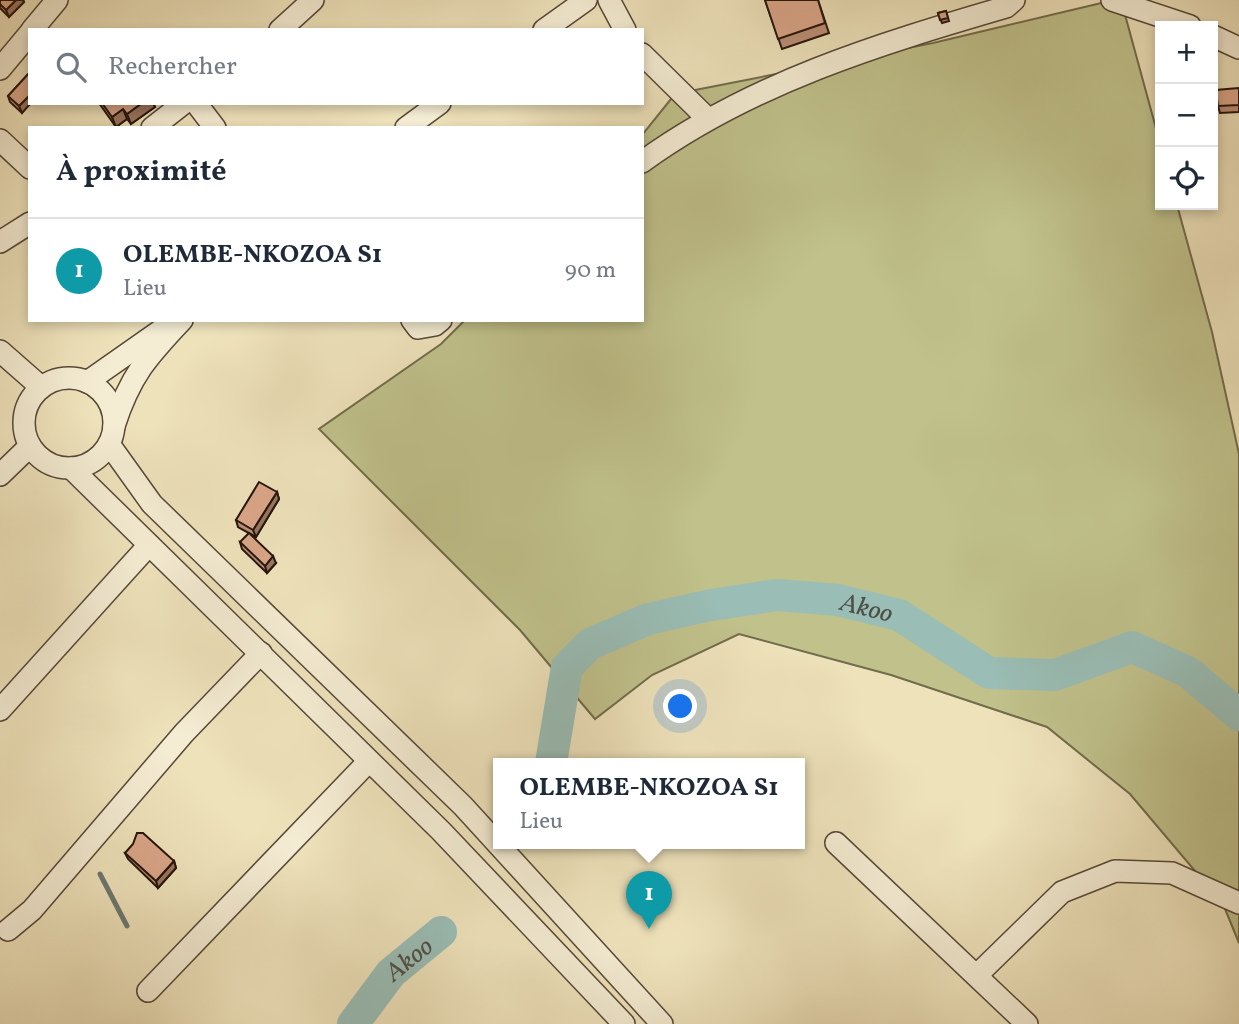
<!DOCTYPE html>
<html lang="fr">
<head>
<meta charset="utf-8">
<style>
  body { margin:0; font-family:Vollkorn,serif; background:#f2f2f3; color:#1f2937 }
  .controls { position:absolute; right:21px; top:21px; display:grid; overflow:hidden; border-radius:0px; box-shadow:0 4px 10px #0003 }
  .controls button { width:63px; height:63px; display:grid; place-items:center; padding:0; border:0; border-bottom:2px solid #e0e1e3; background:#fff; color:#1f2937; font:35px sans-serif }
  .you { position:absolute; left:681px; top:707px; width:24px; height:24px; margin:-18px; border:5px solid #fff; border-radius:50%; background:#1a73e8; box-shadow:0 0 0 10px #1a73e833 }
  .badge { display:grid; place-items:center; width:46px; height:46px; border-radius:50%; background:#b45309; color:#fff; font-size:23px; font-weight:700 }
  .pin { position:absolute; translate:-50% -58px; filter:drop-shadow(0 2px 4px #0008) }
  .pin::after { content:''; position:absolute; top:37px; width:24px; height:21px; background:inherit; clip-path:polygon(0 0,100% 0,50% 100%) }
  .popup { position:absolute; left:493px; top:758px; width:312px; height:91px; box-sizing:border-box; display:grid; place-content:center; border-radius:0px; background:#fff; filter:drop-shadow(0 2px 5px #0005); font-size:23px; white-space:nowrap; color:#747a83 }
  .popup b { font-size:26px; color:#1f2937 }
  .popup::after { content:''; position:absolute; left:50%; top:100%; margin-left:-14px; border:14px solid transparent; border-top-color:#fff }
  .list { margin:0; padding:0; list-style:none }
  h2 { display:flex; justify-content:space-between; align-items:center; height:91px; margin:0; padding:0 28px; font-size:30px }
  h2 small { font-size:23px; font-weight:400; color:#747a83 }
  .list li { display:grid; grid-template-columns:46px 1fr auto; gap:21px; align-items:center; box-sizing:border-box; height:105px; padding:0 28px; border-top:2px solid #e0e1e3 }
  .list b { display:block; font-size:26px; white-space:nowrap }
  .list p { margin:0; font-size:23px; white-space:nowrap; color:#747a83 }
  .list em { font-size:23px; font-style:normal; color:#747a83 }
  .icon { flex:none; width:38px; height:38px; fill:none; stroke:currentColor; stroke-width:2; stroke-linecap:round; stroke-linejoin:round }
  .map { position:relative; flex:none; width:1239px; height:1024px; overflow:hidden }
  .search { position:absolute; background:#fff; box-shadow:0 4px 10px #0003; left:28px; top:28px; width:616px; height:77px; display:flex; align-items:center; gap:18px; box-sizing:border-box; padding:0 24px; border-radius:0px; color:#747a83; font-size:26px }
  .panel { position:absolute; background:#fff; box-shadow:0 4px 10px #0003; left:28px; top:126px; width:616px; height:196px; border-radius:0px }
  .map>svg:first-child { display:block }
  .green { fill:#c0c18b; stroke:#726b4c; stroke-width:2 }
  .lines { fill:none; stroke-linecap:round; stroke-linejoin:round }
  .stream { stroke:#6b7a72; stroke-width:5 }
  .river { stroke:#9abdb5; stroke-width:32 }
  .minor-casing { stroke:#564838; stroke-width:24 }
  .minor { stroke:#f4ecd3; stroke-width:21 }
  .wall { fill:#bb8f76; stroke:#24150d; stroke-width:2 }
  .shaded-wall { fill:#997460; stroke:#24150d; stroke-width:2 }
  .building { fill:#daa689; stroke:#24150d; stroke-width:2 }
  .labels { text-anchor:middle; stroke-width:7; stroke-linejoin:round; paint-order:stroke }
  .water-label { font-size:26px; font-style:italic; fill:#4d5048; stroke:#f4ecd3 }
</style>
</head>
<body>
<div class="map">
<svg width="1239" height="1024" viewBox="0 0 1239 1024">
  <rect width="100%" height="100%" fill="#eee2bb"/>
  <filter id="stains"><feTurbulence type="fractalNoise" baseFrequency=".00286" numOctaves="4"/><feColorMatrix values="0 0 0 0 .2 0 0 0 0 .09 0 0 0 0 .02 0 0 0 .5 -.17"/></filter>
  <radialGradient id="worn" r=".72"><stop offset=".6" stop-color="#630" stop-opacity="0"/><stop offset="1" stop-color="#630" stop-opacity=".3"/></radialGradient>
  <polygon class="green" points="1114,0 1121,0 1160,143 1160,205 1177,205 1212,332 1239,454 1239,943 1223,904 1130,794 1047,727 891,675 739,634 652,675 595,719 520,630 319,429 441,344 465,320 642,320 642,135 675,94 933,43"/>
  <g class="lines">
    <polyline class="stream" points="100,874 127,926"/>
    <g class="river">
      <path id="s1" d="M551 763 567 667 590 644 648 619 711 605 777 595 838 600 899 615 989 673 1055 675 1132 647 1188 672 1239 715"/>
      <path id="s2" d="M353 1024 391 973 441 932"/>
    </g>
    <g class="minor-casing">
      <g id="minor">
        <polyline points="609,0 625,30"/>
        <polyline points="1112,0 1190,26"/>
        <polyline points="32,30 57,0"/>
        <polyline points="280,30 313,0"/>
        <polyline points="544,30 586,0"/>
        <polyline points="1213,36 1239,48"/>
        <polyline points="642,54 708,119"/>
        <polyline points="0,69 30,33"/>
        <polyline points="196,103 215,128"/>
        <polyline points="152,128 184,103"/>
        <polyline points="406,128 440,103"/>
        <polyline points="0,140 30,168"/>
        <path d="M642 162C751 83 879 44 1006 7L1014 0"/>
        <polyline points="0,242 30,223"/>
        <polyline points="412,320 418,328 435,325 441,320"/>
        <polyline points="0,351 41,387"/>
        <circle cx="69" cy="423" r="45"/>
        <polyline points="87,382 164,328"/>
        <path d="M114 426C130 376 147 357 182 320"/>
        <polyline points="109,444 152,504 463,806 662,1024"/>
        <polyline points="71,468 441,831 624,1024"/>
        <polyline points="0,475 30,446"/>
        <polyline points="0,710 149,545"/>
        <polyline points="836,843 1027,1024"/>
        <polyline points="8,930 32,910 184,733 261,653"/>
        <polyline points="977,975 1062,892 1115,871 1172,873 1239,903"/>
        <polyline points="148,991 369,761"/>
      </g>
    </g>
    <use href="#minor" class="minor"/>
  </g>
  <g class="wall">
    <polygon points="0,0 23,0 24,2 9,17 0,8"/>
    <polygon points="765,0 818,0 829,33 782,49"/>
    <polygon points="946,11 949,21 942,23 938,13"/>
    <polygon points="30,72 30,103 22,113 10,102 8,96"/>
    <polygon points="1239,88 1239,112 1220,113 1218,106"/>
    <polygon points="99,103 153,103 155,107 131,124 127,119 116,127"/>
    <polygon points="277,492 279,499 256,537 238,527 236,520"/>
    <polygon points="240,542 276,563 267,573 242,549"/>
    <polygon points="125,853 174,861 176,868 158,888 128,859"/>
  </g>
  <g class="shaded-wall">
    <polygon points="16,0 23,0 24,2 9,17 6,10"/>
    <polygon points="29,96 30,103 31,103 22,113 19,106"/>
    <polygon points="142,103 153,103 155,107 131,124 127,114"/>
    <polygon points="123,109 127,119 116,127 112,117"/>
    <polygon points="277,492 279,499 256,537 253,530"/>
    <polygon points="273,556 276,563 267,573 265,566"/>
    <polygon points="174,861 176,868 158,888 156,881"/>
  </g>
  <g class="building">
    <polygon points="0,0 16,0 6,10 0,4"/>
    <polygon points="765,0 818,0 825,23 778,39"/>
    <polygon points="946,11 948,18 940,20 938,13"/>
    <polygon points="30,72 30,97 29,96 19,106 8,96"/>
    <polygon points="1239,88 1239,105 1218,106 1216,90"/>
    <polygon points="102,103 142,103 127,114 123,109 112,117"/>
    <polygon points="259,482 277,492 253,530 236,520"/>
    <polygon points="249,533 273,556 265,566 240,542"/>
    <polygon points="137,833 143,833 174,861 156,881 125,853 133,844"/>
  </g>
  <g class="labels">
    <g class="water-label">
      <text dy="9" stroke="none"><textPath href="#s1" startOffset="415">Akoo</textPath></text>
      <text dy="9" stroke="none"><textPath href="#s2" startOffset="86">Akoo</textPath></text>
    </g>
  </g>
  <rect width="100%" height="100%" filter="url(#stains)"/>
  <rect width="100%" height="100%" fill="url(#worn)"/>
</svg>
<div class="controls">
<button>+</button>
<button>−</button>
<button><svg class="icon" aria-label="locate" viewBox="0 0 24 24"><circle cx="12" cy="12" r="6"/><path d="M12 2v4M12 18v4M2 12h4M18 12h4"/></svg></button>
</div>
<div class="you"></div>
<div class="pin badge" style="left:649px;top:929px;background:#0f9aa8">1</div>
<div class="popup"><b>OLEMBE-NKOZOA S1</b>Lieu</div>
<div class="search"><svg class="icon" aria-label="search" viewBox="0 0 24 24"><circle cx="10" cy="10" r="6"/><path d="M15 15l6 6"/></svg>Rechercher</div>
<section class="panel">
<h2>À proximité<small></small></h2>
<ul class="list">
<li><span class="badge" style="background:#0f9aa8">1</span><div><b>OLEMBE-NKOZOA S1</b><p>Lieu</p></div><em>90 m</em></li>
</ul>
</section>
</div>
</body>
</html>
